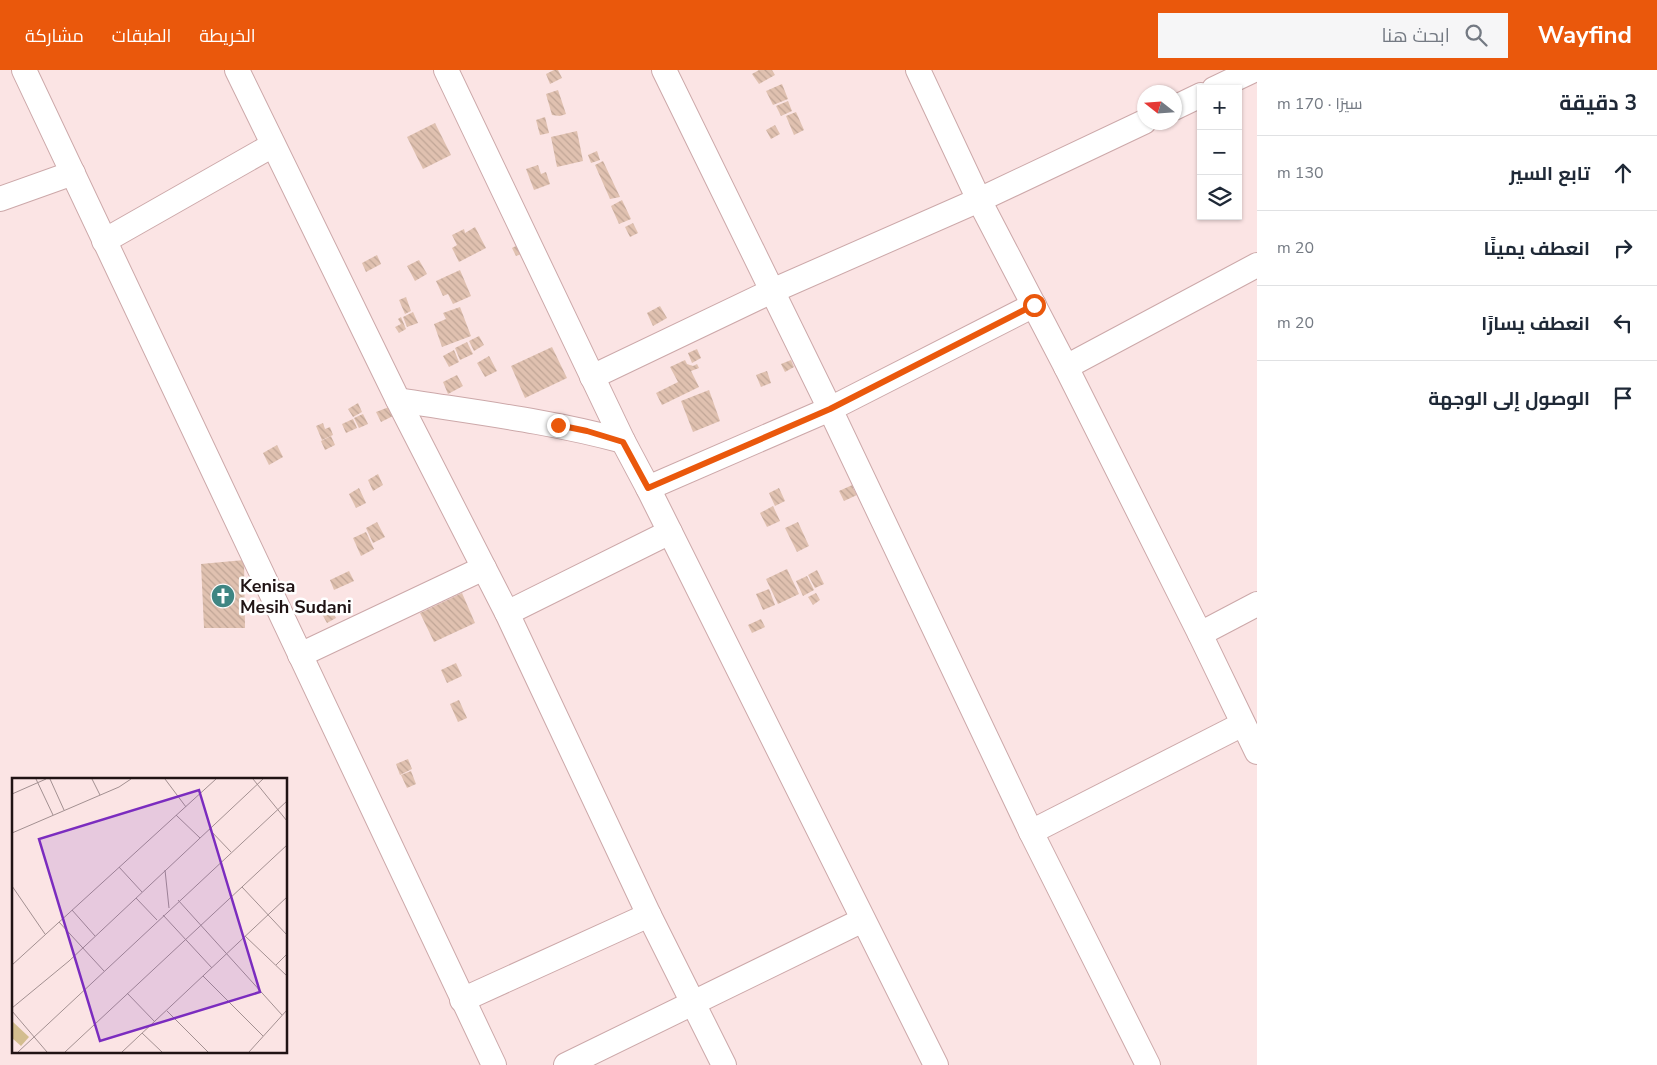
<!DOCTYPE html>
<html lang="ar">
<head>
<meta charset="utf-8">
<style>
  body { margin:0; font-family:"Nunito Sans",Cairo,sans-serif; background:#f6f6f7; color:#1f2937; direction:rtl }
  .controls { position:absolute; right:15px; top:15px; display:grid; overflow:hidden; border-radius:0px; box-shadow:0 1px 4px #0004 }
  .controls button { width:45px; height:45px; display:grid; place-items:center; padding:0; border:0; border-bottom:1px solid #e0e1e3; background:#fff; color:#1f2937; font:25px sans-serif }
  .compass { position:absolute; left:1137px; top:15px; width:45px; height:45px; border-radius:50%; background:#fff; box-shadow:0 1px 4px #0004; rotate:287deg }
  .stop { position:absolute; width:15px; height:15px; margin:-11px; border:4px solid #ea580c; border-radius:50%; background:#fff }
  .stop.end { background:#ea580c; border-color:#fff; box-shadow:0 1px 5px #0008 }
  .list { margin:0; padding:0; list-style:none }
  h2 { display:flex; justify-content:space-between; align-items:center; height:65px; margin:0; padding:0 20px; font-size:21px }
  h2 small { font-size:16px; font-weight:400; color:#747a83 }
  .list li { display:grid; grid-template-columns:32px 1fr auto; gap:15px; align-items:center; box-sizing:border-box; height:75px; padding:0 20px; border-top:1px solid #e0e1e3 }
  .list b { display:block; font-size:19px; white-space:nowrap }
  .list em { font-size:16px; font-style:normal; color:#747a83 }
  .icon { flex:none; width:28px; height:28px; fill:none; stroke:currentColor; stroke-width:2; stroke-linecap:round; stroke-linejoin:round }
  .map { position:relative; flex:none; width:1257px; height:995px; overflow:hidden; direction:ltr }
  header { display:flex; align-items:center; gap:30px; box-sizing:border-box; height:70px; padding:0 25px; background:#ea580c; color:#fff }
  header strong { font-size:24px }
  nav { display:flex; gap:28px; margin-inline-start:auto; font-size:18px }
  .search { width:350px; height:45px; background:#f6f6f7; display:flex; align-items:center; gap:12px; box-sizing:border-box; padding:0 18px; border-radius:0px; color:#747a83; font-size:19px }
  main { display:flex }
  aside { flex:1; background:#fff }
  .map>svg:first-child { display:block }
  .building { fill:url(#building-back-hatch) }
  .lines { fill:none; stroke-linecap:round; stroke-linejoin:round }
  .minor-casing { stroke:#cca8a9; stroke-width:26 }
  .minor { stroke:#fff; stroke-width:24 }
  .route { stroke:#ea580c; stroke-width:6 }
  .labels { text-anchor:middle; stroke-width:5; stroke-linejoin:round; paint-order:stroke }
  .poi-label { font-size:18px; font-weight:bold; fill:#201314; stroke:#fff; text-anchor:start }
  .inset-road { fill:none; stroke:#a39091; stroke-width:1 }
  .view { fill:#7b2cbf; fill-opacity:0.15; stroke:#7b2cbf; stroke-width:2.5 }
  .inset-edge { fill:none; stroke:#201314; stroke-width:2.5 }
</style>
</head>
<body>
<header>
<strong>Wayfind</strong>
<div class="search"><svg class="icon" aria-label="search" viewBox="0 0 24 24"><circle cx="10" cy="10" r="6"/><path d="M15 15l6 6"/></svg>ابحث هنا</div>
<nav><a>الخريطة</a><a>الطبقات</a><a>مشاركة</a></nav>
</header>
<main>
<aside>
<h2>3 دقيقة<small>سيرًا · 170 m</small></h2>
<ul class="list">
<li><svg class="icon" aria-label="ahead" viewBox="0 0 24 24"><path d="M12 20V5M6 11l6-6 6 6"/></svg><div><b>تابع السير</b></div><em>130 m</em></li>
<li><svg class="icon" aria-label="right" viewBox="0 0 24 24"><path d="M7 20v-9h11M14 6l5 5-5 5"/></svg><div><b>انعطف يمينًا</b></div><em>20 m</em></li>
<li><svg class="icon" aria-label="left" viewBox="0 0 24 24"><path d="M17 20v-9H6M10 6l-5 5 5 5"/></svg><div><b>انعطف يسارًا</b></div><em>20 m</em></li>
<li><svg class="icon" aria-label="arrive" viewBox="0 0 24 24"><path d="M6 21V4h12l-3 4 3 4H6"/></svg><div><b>الوصول إلى الوجهة</b></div></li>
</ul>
</aside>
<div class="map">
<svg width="1257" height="995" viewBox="0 0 1257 995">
  <defs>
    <pattern id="building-back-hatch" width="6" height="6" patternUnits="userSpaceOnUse" patternTransform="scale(1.25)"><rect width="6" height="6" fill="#e0c1b0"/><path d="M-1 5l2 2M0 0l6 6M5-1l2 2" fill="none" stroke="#c0a596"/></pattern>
  </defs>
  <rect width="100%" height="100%" fill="#fbe4e4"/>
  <g class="building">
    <polygon points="554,0 558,0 562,8 550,14 546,4"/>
    <polygon points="759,0 772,0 775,5 759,14 752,4"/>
    <polygon points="782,14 788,29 773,35 766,21"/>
    <polygon points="558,20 566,44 560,46 552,45 546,24"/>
    <polygon points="788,31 792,41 781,46 776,36"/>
    <polygon points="796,42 804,60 794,65 786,46"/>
    <polygon points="545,47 549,63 540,65 536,50"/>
    <polygon points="435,53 451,85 423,99 407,67"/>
    <polygon points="775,55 780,64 771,69 766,60"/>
    <polygon points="577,61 583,91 557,97 551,67"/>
    <polygon points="597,81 600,90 591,93 588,85"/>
    <polygon points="603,91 620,127 610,129 595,95"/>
    <polygon points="538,95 541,104 546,102 550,114 534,120 526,99"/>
    <polygon points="622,130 631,149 619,154 611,136"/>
    <polygon points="633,153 638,163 630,167 625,157"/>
    <polygon points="475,157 486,178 459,192 452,178 457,175 452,165 464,159 465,163"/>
    <polygon points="520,174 524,183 516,186 512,178"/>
    <polygon points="377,185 381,194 366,202 362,193"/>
    <polygon points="419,190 427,204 415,211 407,196"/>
    <polygon points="460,200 471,226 453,234 448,224 443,226 436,211"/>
    <polygon points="406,227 411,241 405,244 399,230"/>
    <polygon points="660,236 667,248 653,256 647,243"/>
    <polygon points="460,237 471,266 442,277 434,254 446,249 443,243"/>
    <polygon points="413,242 418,253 407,257 403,247"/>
    <polygon points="401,247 406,259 399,263 395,257 401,254 398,249"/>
    <polygon points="479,266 484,275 474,281 469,271"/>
    <polygon points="467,272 473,284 460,290 455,278"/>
    <polygon points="552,277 567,308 525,328 511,296"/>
    <polygon points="697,279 701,288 692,293 688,283"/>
    <polygon points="454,280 459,292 449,297 443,286"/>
    <polygon points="489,286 497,301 485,307 477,293"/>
    <polygon points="685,290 687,294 693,296 697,294 699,298 691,301 699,317 662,335 656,323 678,312 670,297"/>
    <polygon points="791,290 794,297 785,302 781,294"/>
    <polygon points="767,301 771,313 761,317 756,305"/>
    <polygon points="457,305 463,316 448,324 443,312"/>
    <polygon points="709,320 720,351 693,362 681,331"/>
    <polygon points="358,333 362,342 353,347 348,339"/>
    <polygon points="389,337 393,346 381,352 376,342"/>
    <polygon points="363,344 368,354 359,358 354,348"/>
    <polygon points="353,349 357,358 346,363 342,354"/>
    <polygon points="323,353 325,359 330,357 333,365 322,370 316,356"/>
    <polygon points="331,366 335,375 325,380 321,371"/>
    <polygon points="277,375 283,387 269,395 263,383"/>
    <polygon points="378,404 383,415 373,421 368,410"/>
    <polygon points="859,412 861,415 853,418 857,425 844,431 839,421"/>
    <polygon points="359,418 366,433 356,438 349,424"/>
    <polygon points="779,418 785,431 775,436 769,423"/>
    <polygon points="773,436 780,451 767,457 760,443"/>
    <polygon points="377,452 385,467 373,473 366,458"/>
    <polygon points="798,452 809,476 797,482 785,458"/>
    <polygon points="366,462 374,479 361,486 353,468"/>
    <polygon points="244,490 245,558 204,558 201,494"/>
    <polygon points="787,499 799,524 778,534 766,509"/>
    <polygon points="817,500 824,514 815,518 808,505"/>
    <polygon points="349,501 354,511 334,520 330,510"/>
    <polygon points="807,506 814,520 803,526 796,511"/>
    <polygon points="769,519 775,535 763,540 756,524"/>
    <polygon points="462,523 475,553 434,572 420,543"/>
    <polygon points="816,523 820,530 813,535 808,527"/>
    <polygon points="331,539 336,548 327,553 322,544"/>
    <polygon points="761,549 765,557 752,563 748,555"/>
    <polygon points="456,593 462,606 447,613 441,600"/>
    <polygon points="459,630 467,648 458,652 450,634"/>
    <polygon points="408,689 412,699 400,705 396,694"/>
    <polygon points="411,701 416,714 407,718 401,705"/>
  </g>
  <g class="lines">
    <g class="minor-casing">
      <g id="minor">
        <polyline points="24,0 494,995"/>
        <polyline points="237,0 398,330 507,543 649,845 724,995"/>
        <polyline points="446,0 623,371 648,418 936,995"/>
        <polyline points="664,0 830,339 1031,762 1148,995"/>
        <polyline points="918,0 979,130 1066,297 1200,564 1257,682"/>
        <polyline points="1214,19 1254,0"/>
        <polyline points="1174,38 1201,25"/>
        <polyline points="0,129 73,103"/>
        <polyline points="104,171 273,75"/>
        <polyline points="1066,297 1257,195"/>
        <polyline points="592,307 772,221 979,130 1144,52"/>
        <path d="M398 330C473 342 550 351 623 371"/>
        <polyline points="648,418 830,339 1034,235"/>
        <polyline points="507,543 670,462"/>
        <polyline points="1200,564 1257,534"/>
        <polyline points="300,585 484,498"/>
        <polyline points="1031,762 1243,654"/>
        <polyline points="462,930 649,845"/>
        <polyline points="566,995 863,850"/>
      </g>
    </g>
    <use href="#minor" class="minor"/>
  </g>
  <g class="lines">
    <polyline class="route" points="558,355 587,361 623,372 648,418 830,339 1034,235"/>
  </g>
  <defs>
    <g id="church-disc" transform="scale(1.25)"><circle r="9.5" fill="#3f8683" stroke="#fff"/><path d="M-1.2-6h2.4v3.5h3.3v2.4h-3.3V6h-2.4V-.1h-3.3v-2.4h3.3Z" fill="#fff"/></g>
  </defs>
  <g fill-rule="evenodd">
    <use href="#church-disc" x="223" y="526"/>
  </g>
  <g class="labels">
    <g class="poi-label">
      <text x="240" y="522">Kenisa<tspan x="240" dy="21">Mesih Sudani</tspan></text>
    </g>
  </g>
  <g transform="translate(12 708)">
    <rect width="275" height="275" fill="#fbe4e4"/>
    <path d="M0 243 17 259 9 268 0 260Z" fill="#d3bd8f"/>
    <path class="inset-road" d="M24 1 41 37M38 1 52 32M80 1 88 17M153 1 174 29M241 1 275 43M0 16 34 1M164 37 188 60M197 51 219 74M0 55 107 9 119 1M107 89 130 114M153 92 157 130M0 108 33 156M230 109 275 157M124 120 145 142M166 122 270 237M60 132 83 158M151 137 200 190M47 144 92 193M233 158 275 198M0 187 204 1M264 187 275 176M191 198 251 258M115 215 143 244M0 230 57 183 251 1M0 233 35 274M155 233 196 274M130 255 150 274M6 274 275 23M53 274 275 67M110 274 275 119M237 274 275 232"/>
    <path class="view" d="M187 12 248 214 88 263 27 61Z"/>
    <rect width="275" height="275" class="inset-edge"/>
  </g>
</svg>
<div class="controls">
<button>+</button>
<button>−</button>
<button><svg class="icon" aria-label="layers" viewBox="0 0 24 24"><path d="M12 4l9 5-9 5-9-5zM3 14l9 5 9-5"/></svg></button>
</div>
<svg class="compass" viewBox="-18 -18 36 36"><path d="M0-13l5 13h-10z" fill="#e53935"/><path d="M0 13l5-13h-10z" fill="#747a83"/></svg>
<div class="stop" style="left:1034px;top:235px"></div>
<div class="stop end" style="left:558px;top:355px"></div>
</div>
</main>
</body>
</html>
